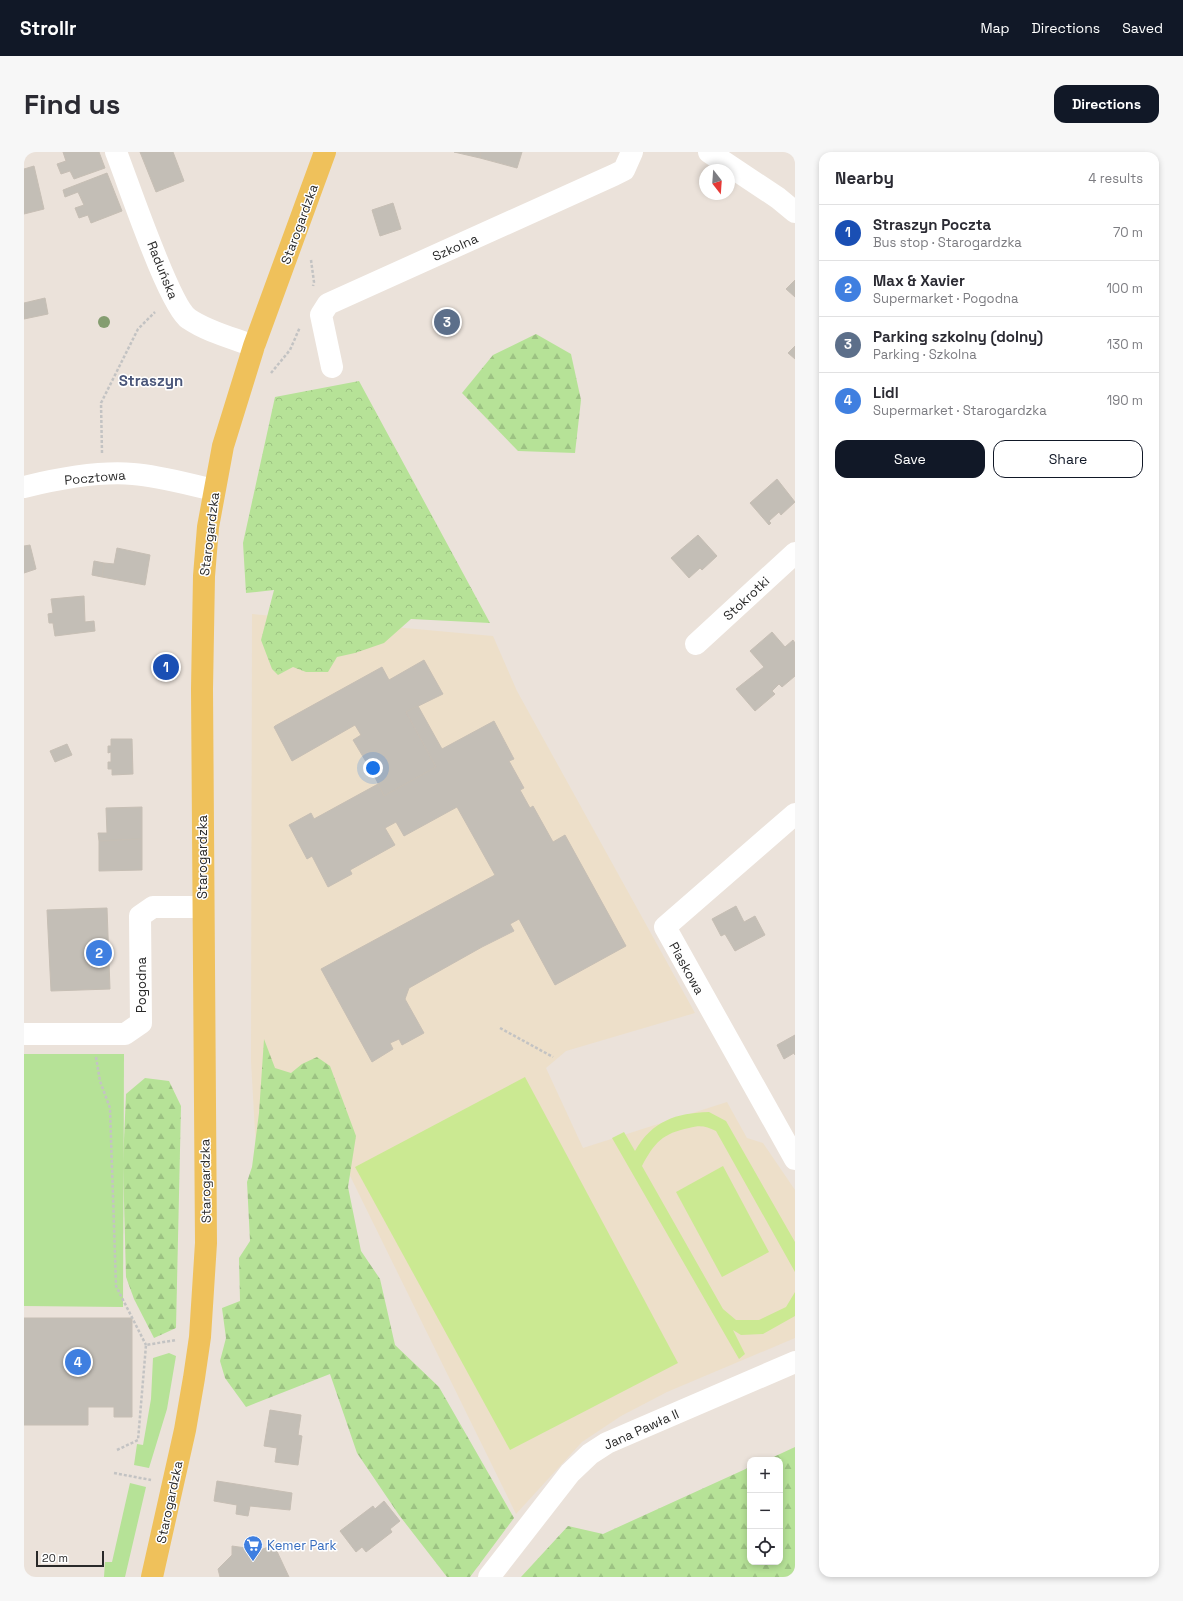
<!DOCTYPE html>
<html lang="en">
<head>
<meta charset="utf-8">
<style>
  body { margin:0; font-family:"Space Grotesk",sans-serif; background:#f7f7f7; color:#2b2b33 }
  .controls { position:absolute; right:12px; bottom:12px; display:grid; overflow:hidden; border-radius:8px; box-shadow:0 2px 6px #0003 }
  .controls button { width:36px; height:36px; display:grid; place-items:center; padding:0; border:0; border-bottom:1px solid #e1e1e2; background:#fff; color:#2b2b33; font:20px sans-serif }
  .compass { position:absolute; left:675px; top:12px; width:36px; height:36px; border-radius:50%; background:#fff; box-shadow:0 2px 6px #0003; rotate:163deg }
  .scale { position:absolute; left:12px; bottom:10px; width:68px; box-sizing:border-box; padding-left:4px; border:2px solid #292929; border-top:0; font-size:11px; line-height:14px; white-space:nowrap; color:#292929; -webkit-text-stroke:3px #fff; paint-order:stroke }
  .you { position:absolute; left:349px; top:616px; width:14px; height:14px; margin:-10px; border:3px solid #fff; border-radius:50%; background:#1a73e8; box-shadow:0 0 0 6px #1a73e833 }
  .badge { display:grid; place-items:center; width:26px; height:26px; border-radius:50%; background:#111827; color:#fff; font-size:13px; font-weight:700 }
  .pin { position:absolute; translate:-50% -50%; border:2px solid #fff; box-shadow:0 1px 4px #0006 }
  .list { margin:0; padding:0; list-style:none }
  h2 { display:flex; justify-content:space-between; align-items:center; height:52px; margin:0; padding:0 16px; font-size:17px }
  h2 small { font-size:13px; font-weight:400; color:#7c7c81 }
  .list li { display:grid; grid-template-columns:26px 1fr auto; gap:12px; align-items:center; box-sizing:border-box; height:56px; padding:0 16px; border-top:1px solid #e1e1e2 }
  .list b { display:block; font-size:15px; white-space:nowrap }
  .list p { margin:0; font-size:13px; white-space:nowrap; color:#7c7c81 }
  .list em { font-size:13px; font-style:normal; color:#7c7c81 }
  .actions { display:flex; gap:8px; padding:12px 16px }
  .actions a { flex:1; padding:9px 0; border:1px solid #111827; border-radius:12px; text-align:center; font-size:14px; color:#111827 }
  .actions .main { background:#111827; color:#fff }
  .icon { flex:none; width:22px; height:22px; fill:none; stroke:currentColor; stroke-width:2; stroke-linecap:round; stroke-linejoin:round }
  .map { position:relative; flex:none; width:771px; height:1425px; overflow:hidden; border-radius:12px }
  header { display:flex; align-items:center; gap:24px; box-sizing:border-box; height:56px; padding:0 20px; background:#111827; color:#fff }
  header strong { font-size:19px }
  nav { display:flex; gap:22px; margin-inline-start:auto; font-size:14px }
  .intro { display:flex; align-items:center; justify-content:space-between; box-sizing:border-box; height:96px; padding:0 24px }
  h1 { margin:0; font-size:28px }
  .button { padding:10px 18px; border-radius:12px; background:#111827; color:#fff; font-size:14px; font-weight:700 }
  main { display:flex; gap:24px; padding:0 24px }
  aside { flex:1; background:#fff; border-radius:12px; box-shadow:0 2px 6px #0003 }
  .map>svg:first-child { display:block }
  .education { fill:#eddfc9 }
  .grass { fill:#b6e297 }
  .forest { fill:url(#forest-firs) }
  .park { fill:url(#park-crowns) }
  .pitch { fill:#cbe992 }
  .building { fill:#c3beb6; stroke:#c6beb4 }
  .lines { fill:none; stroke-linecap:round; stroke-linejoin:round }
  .path { stroke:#c3c3c3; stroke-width:2.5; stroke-dasharray:3 2; stroke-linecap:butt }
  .minor { stroke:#fff; stroke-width:22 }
  .major { stroke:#efc15b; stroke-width:22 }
  .tree { fill:#849d70 }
  .labels { text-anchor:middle; stroke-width:3; stroke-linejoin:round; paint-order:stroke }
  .street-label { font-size:13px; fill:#292929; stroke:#fff }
  .shop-label { font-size:13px; fill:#366cbe; stroke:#fff; text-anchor:start }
  .quarter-label { font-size:15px; font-weight:bold; fill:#4a5679; stroke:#fff }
</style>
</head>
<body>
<header>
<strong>Strollr</strong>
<nav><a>Map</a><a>Directions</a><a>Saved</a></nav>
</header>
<div class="intro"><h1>Find us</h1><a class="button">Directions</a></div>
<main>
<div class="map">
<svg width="771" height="1425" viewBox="0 0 771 1425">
  <defs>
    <pattern id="forest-firs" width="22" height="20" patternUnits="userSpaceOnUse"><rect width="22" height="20" fill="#b6e297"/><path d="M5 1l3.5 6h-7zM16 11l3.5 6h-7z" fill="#9cc282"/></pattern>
    <pattern id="park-crowns" width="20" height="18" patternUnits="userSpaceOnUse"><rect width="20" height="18" fill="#b6e297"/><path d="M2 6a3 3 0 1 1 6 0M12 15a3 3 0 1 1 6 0" fill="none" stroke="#9cc282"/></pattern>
  </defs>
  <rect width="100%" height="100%" fill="#ebe2da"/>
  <polygon class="education" points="228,462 469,484 493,539 671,861 542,899 522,916 559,996 703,950 723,986 739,991 771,1038 771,1186 643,1240 597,1264 558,1290 492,1362 306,983 232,998 227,909"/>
  <g class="grass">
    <polygon points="0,902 100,902 99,1155 0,1154"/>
    <polygon points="145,1201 152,1204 143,1257 125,1316 110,1313 113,1292 119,1293 127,1247 129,1206"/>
    <polygon points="106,1331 122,1335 101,1425 80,1425 81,1410 88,1410"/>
  </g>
  <g class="forest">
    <polygon points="512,182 547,202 557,248 551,301 494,299 438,241 469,203"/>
    <polygon points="240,887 251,916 267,921 278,912 293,905 306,914 332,984 324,1035 337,1099 356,1127 371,1193 415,1235 490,1366 446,1425 423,1425 375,1363 333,1301 306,1222 222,1255 201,1226 196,1209 202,1186 198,1156 216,1149 215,1106 226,1089 223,1030 228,1015 235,961"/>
    <polygon points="121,926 145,929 157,954 152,1176 130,1186 110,1147 102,1125 99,1011 102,942"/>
    <polygon points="771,1295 771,1425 497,1425 544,1374 579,1382 726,1315 726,1410 756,1410 756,1308 743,1308"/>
  </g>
  <polygon class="park" points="335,229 466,471 387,467 360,491 331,501 313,505 304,520 282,520 269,515 254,523 248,517 237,488 250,438 222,441 219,391 251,245"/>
  <g class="pitch">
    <polygon points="501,925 654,1211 486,1298 331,1015"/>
    <path d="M685 960 702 969 771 1090V1120L692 979C682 974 676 973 665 976 639 981 630 991 618 1014L699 1157 712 1168H735L762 1155 771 1140V1164L739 1182 717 1183 709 1178 721 1202 715 1207 588 986 600 980 611 999C628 969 652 961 685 960Z"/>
    <polygon points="699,1014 745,1100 698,1125 652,1040"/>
  </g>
  <g class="building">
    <polygon points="39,0 75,0 81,16 50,27 46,19 37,22 33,12 42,9"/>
    <polygon points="116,0 149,0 160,29 132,40"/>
    <polygon points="430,0 457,0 456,6"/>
    <polygon points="457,0 498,0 493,16 456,6"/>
    <polygon points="10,14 20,57 0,62 0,17"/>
    <polygon points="83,21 98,59 67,71 64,63 55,66 51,56 60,53 54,40 41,45 39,38"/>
    <polygon points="369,51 377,77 356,84 348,58"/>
    <polygon points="771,128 771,145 762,137"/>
    <polygon points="21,146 24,162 0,167 0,151"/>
    <polygon points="771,194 771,207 764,201"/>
    <polygon points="753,327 771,350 757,363 755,360 745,369 747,371 745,373 726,351"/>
    <polygon points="674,383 693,404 678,418 676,416 665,426 647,406"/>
    <polygon points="6,393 12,417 0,421 0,394"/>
    <polygon points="93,396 126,403 121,433 78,425 80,411 90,412"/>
    <polygon points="70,409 80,411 78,425 68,423"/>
    <polygon points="60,444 61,470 70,469 71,479 31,484 29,471 25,471 24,462 29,461 27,447"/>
    <polygon points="748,480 761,495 769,488 771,491 771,524 758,535 755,532 748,539 751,542 731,559 712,537 740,515 726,499"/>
    <polygon points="400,508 419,542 382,560 412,615 360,644 350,623 329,588 337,583 331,573 268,609 250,575 251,574 358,515 365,528"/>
    <polygon points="394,554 418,597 470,569 490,607 485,609 500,636 496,638 506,656 509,654 529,690 541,683 602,794 531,833 495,767 486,772 490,779 458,795 385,836 381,847 400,881 378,893 375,887 366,891 369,897 348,910 297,817 471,723 433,655 380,684 372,670 361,676 371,693 326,718 328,722 304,735 288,704 283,707 265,673 287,661 290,667 354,632 360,644 412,615 382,560"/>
    <polygon points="87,587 108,587 109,622 88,623 88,617 84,617 84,610 87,610 87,600 84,601 84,594 87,594"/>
    <polygon points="43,592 48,603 31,610 26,599"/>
    <polygon points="118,655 118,687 75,689 74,681 83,681 82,656"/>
    <polygon points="118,687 118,718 75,719 75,689"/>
    <polygon points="712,754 720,770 731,764 741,783 711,799 701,782 697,784 688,767"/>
    <polygon points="83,756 86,837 27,839 23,758"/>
    <polygon points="771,883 771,903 770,901 760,907 753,893"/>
    <polygon points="0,1166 108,1166 108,1265 90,1265 90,1255 64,1255 64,1273 0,1273"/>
    <polygon points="246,1258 277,1263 274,1283 278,1284 274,1313 251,1310 253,1296 240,1294"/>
    <polygon points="193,1329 268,1341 266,1358 226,1354 224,1364 212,1362 213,1353 190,1349"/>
    <polygon points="360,1349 376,1369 366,1377 368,1380 342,1400 338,1395 332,1400 316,1379 349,1354 351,1357"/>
    <polygon points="250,1393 265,1425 196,1425 194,1417 208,1403 208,1394 236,1398"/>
  </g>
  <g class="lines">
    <g class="path">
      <polyline points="287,108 290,130 289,134"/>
      <polyline points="247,221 266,198 276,175"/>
      <polyline points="78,301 77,251 114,177 131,160"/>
      <polyline points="476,876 529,905"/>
      <polyline points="72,905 76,929 86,956 92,1134 122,1193"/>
      <polyline points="93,1298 114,1288 122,1193 152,1188"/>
      <polyline points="90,1321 127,1328"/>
    </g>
    <g class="minor">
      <path d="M92 0C104 30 145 154 165 167 184 180 209 186 230 194"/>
      <polyline points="685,0 754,46 771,60"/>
      <polyline points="308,215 297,163 304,152 590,23 600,18 608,0"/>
      <path d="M0 335C33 327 75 319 109 322 136 324 163 332 190 338"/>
      <polyline points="672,492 771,401"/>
      <polyline points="771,662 641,775 771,1007"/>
      <polyline points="0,882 101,882 117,871 116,764 129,755 178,755"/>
      <polyline points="465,1425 546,1321 566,1302 583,1291 771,1210"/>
    </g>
    <polyline class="major" points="128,1425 161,1278 170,1226 176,1185 182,1091 178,537 180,424 184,375 199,294 230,194 301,0"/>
  </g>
  <circle class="tree" cx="80" cy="170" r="6"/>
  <defs>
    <g id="supermarket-pin" transform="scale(1)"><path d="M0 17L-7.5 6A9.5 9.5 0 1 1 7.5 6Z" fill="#3f7fe0" stroke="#fff"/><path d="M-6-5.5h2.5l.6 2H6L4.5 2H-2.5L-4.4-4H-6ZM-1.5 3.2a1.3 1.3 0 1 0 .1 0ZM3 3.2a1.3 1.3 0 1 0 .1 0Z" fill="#fff"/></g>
  </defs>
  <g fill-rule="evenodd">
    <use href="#supermarket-pin" x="229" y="1393"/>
  </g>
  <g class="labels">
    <g class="street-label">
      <text transform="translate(275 72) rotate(-70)" y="5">Starogardzka</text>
      <text transform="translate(431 95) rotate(-24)" y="5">Szkolna</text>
      <text transform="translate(139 118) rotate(68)" y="5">Raduńska</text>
      <text transform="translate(71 325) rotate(-5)" y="5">Pocztowa</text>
      <text transform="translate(185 382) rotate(-83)" y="5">Starogardzka</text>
      <text transform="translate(722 446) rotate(-43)" y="5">Stokrotki</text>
      <text transform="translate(178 705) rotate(-90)" y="5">Starogardzka</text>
      <text transform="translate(663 816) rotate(61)" y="5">Piaskowa</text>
      <text transform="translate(117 833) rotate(-90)" y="5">Pogodna</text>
      <text transform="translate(181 1029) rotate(-91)" y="5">Starogardzka</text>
      <text transform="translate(617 1277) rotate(-24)" y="5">Jana Pawła II</text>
      <text transform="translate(145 1350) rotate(-78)" y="5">Starogardzka</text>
    </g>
    <g class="shop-label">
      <text x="243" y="1398">Kemer Park</text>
    </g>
    <g class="quarter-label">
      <text x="127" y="234">Straszyn</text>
    </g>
  </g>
</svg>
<div class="controls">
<button>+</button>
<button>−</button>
<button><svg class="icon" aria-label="locate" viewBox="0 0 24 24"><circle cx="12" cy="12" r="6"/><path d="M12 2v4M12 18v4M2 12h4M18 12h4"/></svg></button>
</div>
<svg class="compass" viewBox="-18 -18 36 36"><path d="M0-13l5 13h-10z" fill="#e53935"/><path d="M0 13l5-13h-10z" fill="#7c7c81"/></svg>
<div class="scale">20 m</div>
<div class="you"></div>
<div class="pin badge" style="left:142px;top:515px;background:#1a4fb4">1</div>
<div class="pin badge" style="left:75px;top:801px;background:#3f7fe0">2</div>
<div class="pin badge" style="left:423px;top:170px;background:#5c6f8a">3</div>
<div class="pin badge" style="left:54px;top:1210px;background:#3f7fe0">4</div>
</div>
<aside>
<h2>Nearby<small>4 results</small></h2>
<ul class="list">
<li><span class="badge" style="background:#1a4fb4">1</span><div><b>Straszyn Poczta</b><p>Bus stop · Starogardzka</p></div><em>70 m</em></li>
<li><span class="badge" style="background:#3f7fe0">2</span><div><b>Max &amp; Xavier</b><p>Supermarket · Pogodna</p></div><em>100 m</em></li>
<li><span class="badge" style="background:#5c6f8a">3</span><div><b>Parking szkolny (dolny)</b><p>Parking · Szkolna</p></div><em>130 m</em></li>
<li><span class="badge" style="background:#3f7fe0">4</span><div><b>Lidl</b><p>Supermarket · Starogardzka</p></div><em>190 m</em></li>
</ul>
<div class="actions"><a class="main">Save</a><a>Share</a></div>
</aside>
</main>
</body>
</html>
